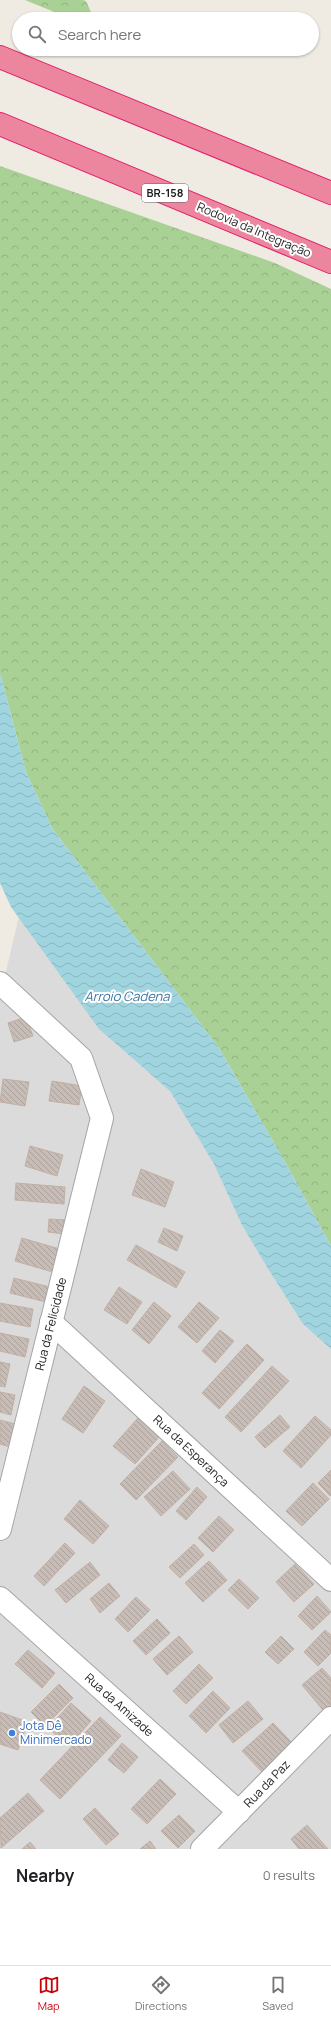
<!DOCTYPE html>
<html lang="en">
<head>
<meta charset="utf-8">
<style>
  body { margin:0; font-family:Manrope,sans-serif; background:#f6f6f6; color:#202124 }
  .list { margin:0; padding:0; list-style:none }
  h2 { display:flex; justify-content:space-between; align-items:center; height:52px; margin:0; padding:0 16px; font-size:17px }
  h2 small { font-size:13px; font-weight:400; color:#757577 }
  .icon { flex:none; width:22px; height:22px; fill:none; stroke:currentColor; stroke-width:2; stroke-linecap:round; stroke-linejoin:round }
  .map { position:relative; flex:none; width:331px; height:1849px; overflow:hidden }
  .search { position:absolute; background:#fff; box-shadow:0 1px 3px #0004; left:12px; right:12px; top:12px; height:44px; display:flex; align-items:center; gap:10px; box-sizing:border-box; padding:0 14px; border-radius:22px; color:#757577; font-size:15px }
  .sheet { height:116px; background:#fff }
  nav { display:flex; justify-content:space-around; align-items:center; box-sizing:border-box; height:56px; border-top:1px solid #e0e0e0; background:#fff; font-size:11px; color:#757577 }
  nav a { display:grid; justify-items:center; gap:2px }
  nav .on { color:#cb000b }
  .map>svg:first-child { display:block }
  .residential { fill:#dcdbdb }
  .forest { fill:url(#forest-crowns) }
  .water { fill:url(#water-waves) }
  .building { fill:url(#building-back-hatch); stroke:#c2b0a4 }
  .lines { fill:none; stroke-linecap:round; stroke-linejoin:round }
  .minor-casing { stroke:#a5a5a5; stroke-width:24 }
  .highway-casing { stroke:#e4196a; stroke-width:24 }
  .minor { stroke:#fff; stroke-width:22 }
  .highway { stroke:#ec869e; stroke-width:22 }
  .shop-dot { fill:#3f7fe0; stroke:#fff; stroke-width:1.5 }
  .labels { text-anchor:middle; stroke-width:4; stroke-linejoin:round; paint-order:stroke }
  .shield { fill:#fff; stroke:#626262; stroke-width:1 }
  .shield-label { font-size:11px; font-weight:bold; fill:#1e1e1e }
  .street-label { font-size:12px; fill:#1e1e1e; stroke:#fff }
  .shop-label { font-size:12px; fill:#366cbe; stroke:#fff; text-anchor:start }
  .water-label { font-size:13px; font-style:italic; fill:#3f77a3; stroke:#fff }
</style>
</head>
<body>
<div class="map">
<svg width="331" height="1849" viewBox="0 0 331 1849">
  <defs>
    <pattern id="forest-crowns" width="20" height="18" patternUnits="userSpaceOnUse"><rect width="20" height="18" fill="#aad195"/><path d="M2 6a3 3 0 1 1 6 0M12 15a3 3 0 1 1 6 0" fill="none" stroke="#92b380"/></pattern>
    <pattern id="water-waves" width="16" height="10" patternUnits="userSpaceOnUse"><rect width="16" height="10" fill="#a0d5e0"/><path d="M0 5q4-4 8 0t8 0" fill="none" stroke="#89b6c0"/></pattern>
    <pattern id="building-back-hatch" width="6" height="6" patternUnits="userSpaceOnUse"><rect width="6" height="6" fill="#c7bcb6"/><path d="M-1 5l2 2M0 0l6 6M5-1l2 2" fill="none" stroke="#aaa19c"/></pattern>
  </defs>
  <rect width="100%" height="100%" fill="#efebe3"/>
  <polygon class="residential" points="26,886 124,1006 331,1320 331,1849 0,1849 0,997"/>
  <g class="forest">
    <polygon points="25,0 83,0 86,1 91,12 64,16"/>
    <polygon points="0,166 275,263 331,289 331,1246 285,1162 219,1048 52,828 26,772 0,673"/>
  </g>
  <polygon class="water" points="0,673 26,772 52,828 219,1048 285,1162 331,1246 331,1349 303,1324 267,1267 242,1225 214,1164 170,1091 99,1029 11,907 0,883"/>
  <g class="building">
    <polygon points="26,1017 33,1036 14,1042 8,1023"/>
    <polygon points="3,1079 29,1082 25,1106 0,1102"/>
    <polygon points="52,1081 82,1086 79,1105 49,1101"/>
    <polygon points="30,1146 63,1155 57,1176 25,1166"/>
    <polygon points="141,1169 174,1182 165,1207 132,1195"/>
    <polygon points="16,1183 65,1187 64,1204 15,1200"/>
    <polygon points="49,1219 66,1220 65,1234 48,1232"/>
    <polygon points="164,1228 183,1236 177,1251 158,1242"/>
    <polygon points="22,1238 63,1250 56,1273 15,1261"/>
    <polygon points="136,1245 185,1272 176,1288 127,1260"/>
    <polygon points="14,1278 50,1287 46,1302 10,1293"/>
    <polygon points="119,1287 142,1302 127,1324 104,1310"/>
    <polygon points="154,1302 171,1316 149,1344 132,1330"/>
    <polygon points="199,1302 219,1318 197,1343 178,1327"/>
    <polygon points="0,1303 33,1309 30,1327 0,1321"/>
    <polygon points="220,1330 234,1341 215,1363 202,1351"/>
    <polygon points="0,1333 29,1339 25,1357 0,1351"/>
    <polygon points="247,1344 264,1360 219,1409 202,1393"/>
    <polygon points="0,1362 10,1364 5,1387 0,1386"/>
    <polygon points="272,1366 289,1381 241,1432 225,1417"/>
    <polygon points="84,1386 105,1401 83,1433 62,1419"/>
    <polygon points="0,1392 15,1395 11,1415 0,1412"/>
    <polygon points="280,1415 290,1427 265,1448 255,1437"/>
    <polygon points="315,1416 331,1430 331,1435 301,1468 283,1451"/>
    <polygon points="138,1418 160,1436 135,1464 113,1446"/>
    <polygon points="0,1420 19,1425 13,1448 0,1444"/>
    <polygon points="162,1441 178,1457 136,1500 120,1484"/>
    <polygon points="331,1470 331,1495 330,1496 318,1483"/>
    <polygon points="173,1471 190,1489 161,1516 144,1497"/>
    <polygon points="313,1483 329,1499 302,1526 286,1511"/>
    <polygon points="197,1487 207,1497 186,1520 176,1511"/>
    <polygon points="80,1500 109,1526 93,1544 64,1519"/>
    <polygon points="219,1516 234,1530 213,1552 198,1538"/>
    <polygon points="65,1543 75,1553 44,1586 34,1576"/>
    <polygon points="194,1544 204,1555 180,1578 169,1567"/>
    <polygon points="209,1561 227,1580 203,1602 185,1583"/>
    <polygon points="90,1562 100,1575 66,1603 55,1590"/>
    <polygon points="295,1564 314,1584 294,1602 276,1582"/>
    <polygon points="239,1579 259,1598 248,1609 228,1590"/>
    <polygon points="109,1583 120,1596 100,1613 90,1599"/>
    <polygon points="317,1596 331,1612 312,1630 298,1616"/>
    <polygon points="136,1597 150,1610 128,1632 115,1619"/>
    <polygon points="157,1619 170,1633 146,1655 133,1641"/>
    <polygon points="325,1630 331,1635 331,1653 318,1666 304,1652"/>
    <polygon points="179,1636 193,1652 167,1675 153,1659"/>
    <polygon points="281,1636 294,1649 278,1664 265,1652"/>
    <polygon points="28,1650 55,1673 42,1688 15,1664"/>
    <polygon points="199,1664 213,1678 186,1704 173,1691"/>
    <polygon points="322,1668 331,1678 331,1714 328,1716 302,1685"/>
    <polygon points="59,1684 73,1698 45,1726 31,1712"/>
    <polygon points="213,1691 230,1708 206,1733 189,1716"/>
    <polygon points="248,1701 263,1719 233,1743 219,1725"/>
    <polygon points="71,1703 91,1721 69,1746 48,1728"/>
    <polygon points="0,1712 28,1722 18,1750 0,1744"/>
    <polygon points="100,1717 121,1736 60,1799 40,1780"/>
    <polygon points="273,1723 295,1746 264,1774 242,1751"/>
    <polygon points="122,1743 138,1757 124,1773 108,1760"/>
    <polygon points="160,1779 176,1794 147,1824 131,1809"/>
    <polygon points="28,1793 44,1811 1,1848 0,1818"/>
    <polygon points="95,1808 119,1834 106,1845 83,1819"/>
    <polygon points="179,1815 195,1831 178,1848 161,1831"/>
    <polygon points="307,1825 328,1849 299,1849 291,1839"/>
    <polygon points="150,1841 156,1849 140,1849"/>
    <polygon points="30,1842 36,1849 22,1849"/>
  </g>
  <g class="lines">
    <g class="minor-casing">
      <g id="minor">
        <polyline points="0,983 81,1058 102,1118 0,1529"/>
        <polyline points="51,1322 331,1580"/>
        <polyline points="0,1598 239,1812"/>
        <polyline points="202,1849 331,1718"/>
      </g>
    </g>
    <g class="highway-casing">
      <g id="highway">
        <polyline points="0,57 331,193"/>
        <polyline points="0,124 331,262"/>
      </g>
    </g>
    <use href="#minor" class="minor"/>
    <use href="#highway" class="highway"/>
  </g>
  <circle class="shop-dot" cx="12" cy="1733" r="4"/>
  <g class="labels">
    <rect class="shield" x="142" y="184" width="46" height="18" rx="3"/>
    <g class="shield-label">
      <text x="165" y="197">BR-158</text>
    </g>
    <g class="street-label">
      <text transform="translate(254 230) rotate(23)" y="4">Rodovia da Integração</text>
      <text transform="translate(51 1324) rotate(-76)" y="4">Rua da Felicidade</text>
      <text transform="translate(191 1451) rotate(43)" y="4">Rua da Esperança</text>
      <text transform="translate(119 1705) rotate(42)" y="4">Rua da Amizade</text>
      <text transform="translate(267 1784) rotate(-46)" y="4">Rua da Paz</text>
    </g>
    <g class="shop-label">
      <text x="20" y="1730">Jota Dê<tspan x="20" dy="14">Minimercado</tspan></text>
    </g>
    <g class="water-label">
      <text x="127" y="1001">Arroio Cadena</text>
    </g>
  </g>
</svg>
<div class="search"><svg class="icon" aria-label="search" viewBox="0 0 24 24"><circle cx="10" cy="10" r="6"/><path d="M15 15l6 6"/></svg>Search here</div>
</div>
<section class="sheet">
<h2>Nearby<small>0 results</small></h2>
<ul class="list">
</ul>
</section>
<nav>
<a class="on"><svg class="icon" aria-label="map" viewBox="0 0 24 24"><path d="M3 6l6-2 6 2 6-2v14l-6 2-6-2-6 2zM9 4v14M15 6v14"/></svg>Map</a>
<a><svg class="icon" aria-label="directions" viewBox="0 0 24 24"><path d="M12 3l9 9-9 9-9-9zM9 14v-3h6M13 9l2 2-2 2"/></svg>Directions</a>
<a><svg class="icon" aria-label="saved" viewBox="0 0 24 24"><path d="M7 4h10v16l-5-4-5 4z"/></svg>Saved</a>
</nav>
</body>
</html>
